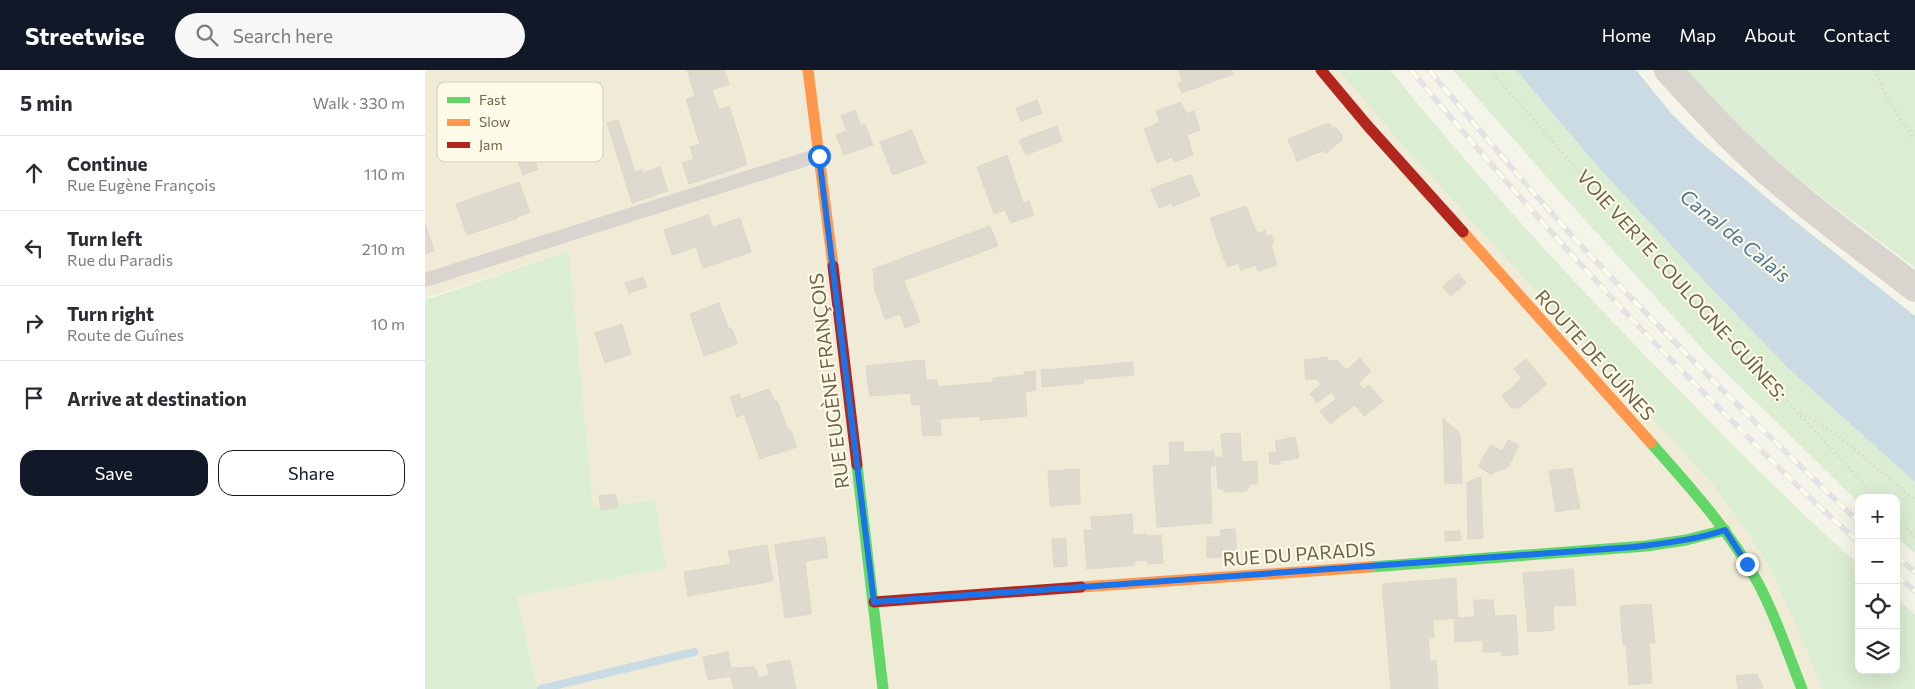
<!DOCTYPE html>
<html lang="en">
<head>
<meta charset="utf-8">
<style>
  body { margin:0; font-family:Commissioner,sans-serif; background:#f7f7f7; color:#2b2b33 }
  .controls { position:absolute; right:15px; bottom:15px; display:grid; overflow:hidden; border-radius:10px; box-shadow:0 5px 20px #0002 }
  .controls button { width:45px; height:45px; display:grid; place-items:center; padding:0; border:0; border-bottom:1px solid #e1e1e2; background:#fff; color:#2b2b33; font:25px sans-serif }
  .stop { position:absolute; width:15px; height:15px; margin:-11px; border:4px solid #1a73e8; border-radius:50%; background:#fff }
  .stop.end { background:#1a73e8; border-color:#fff; box-shadow:0 1px 5px #0008 }
  .list { margin:0; padding:0; list-style:none }
  h2 { display:flex; justify-content:space-between; align-items:center; height:65px; margin:0; padding:0 20px; font-size:21px }
  h2 small { font-size:16px; font-weight:400; color:#7c7c81 }
  .list li { display:grid; grid-template-columns:32px 1fr auto; gap:15px; align-items:center; box-sizing:border-box; height:75px; padding:0 20px; border-top:1px solid #e1e1e2 }
  .list b { display:block; font-size:19px; white-space:nowrap }
  .list p { margin:0; font-size:16px; white-space:nowrap; color:#7c7c81 }
  .list em { font-size:16px; font-style:normal; color:#7c7c81 }
  .actions { display:flex; gap:10px; padding:15px 20px }
  .actions a { flex:1; padding:11px 0; border:1px solid #111827; border-radius:15px; text-align:center; font-size:18px; color:#111827 }
  .actions .main { background:#111827; color:#fff }
  .icon { flex:none; width:28px; height:28px; fill:none; stroke:currentColor; stroke-width:2; stroke-linecap:round; stroke-linejoin:round }
  .map { position:relative; flex:none; width:1490px; height:619px; overflow:hidden }
  header { display:flex; align-items:center; gap:30px; box-sizing:border-box; height:70px; padding:0 25px; background:#111827; color:#fff }
  header strong { font-size:24px }
  nav { display:flex; gap:28px; margin-inline-start:auto; font-size:18px }
  .search { width:350px; height:45px; background:#f7f7f7; display:flex; align-items:center; gap:12px; box-sizing:border-box; padding:0 18px; border-radius:28px; color:#7c7c81; font-size:19px }
  main { display:flex }
  aside { flex:1; background:#fff }
  .map>svg:first-child { display:block }
  .residential { fill:#efebd7 }
  .green { fill:#dbedd3 }
  .water { fill:#cadbe4 }
  .lines { fill:none; stroke-linecap:round; stroke-linejoin:round }
  .stream { stroke:#cadbe4; stroke-width:8 }
  .building { fill:#dedbce; stroke:#ddd8ca }
  .path { stroke:#d8d4cc; stroke-width:3; stroke-dasharray:1 4; stroke-linecap:butt }
  .lane { stroke:#d9d4cd; stroke-width:14 }
  .street { stroke:#d9d4cd; stroke-width:28 }
  .fast { stroke:#63d668; stroke-width:11 }
  .slow { stroke:#ff974d; stroke-width:11 }
  .jam { stroke:#b3261e; stroke-width:11 }
  .rail-casing { stroke:#e5e1e4; stroke-width:5.5 }
  .rail { stroke:#fefce8; stroke-width:4; stroke-dasharray:11; stroke-linecap:butt }
  .route { stroke:#1a73e8; stroke-width:6 }
  .labels { text-anchor:middle; stroke-width:4; stroke-linejoin:round; paint-order:stroke }
  .street-label { font-size:19px; fill:#71634a; stroke:#fefce8 }
  .water-label { font-size:20px; font-style:italic; fill:#4e7697; stroke:#fefce8 }
  .key { fill:#fefce8; stroke:#d4ceb9; stroke-width:1 }
  .key-label { font-size:14px; fill:#71634a }
</style>
</head>
<body>
<header>
<strong>Streetwise</strong>
<div class="search"><svg class="icon" aria-label="search" viewBox="0 0 24 24"><circle cx="10" cy="10" r="6"/><path d="M15 15l6 6"/></svg>Search here</div>
<nav><a>Home</a><a>Map</a><a>About</a><a>Contact</a></nav>
</header>
<main>
<aside>
<h2>5 min<small>Walk · 330 m</small></h2>
<ul class="list">
<li><svg class="icon" aria-label="ahead" viewBox="0 0 24 24"><path d="M12 20V5M6 11l6-6 6 6"/></svg><div><b>Continue</b><p>Rue Eugène François</p></div><em>110 m</em></li>
<li><svg class="icon" aria-label="left" viewBox="0 0 24 24"><path d="M17 20v-9H6M10 6l-5 5 5 5"/></svg><div><b>Turn left</b><p>Rue du Paradis</p></div><em>210 m</em></li>
<li><svg class="icon" aria-label="right" viewBox="0 0 24 24"><path d="M7 20v-9h11M14 6l5 5-5 5"/></svg><div><b>Turn right</b><p>Route de Guînes</p></div><em>10 m</em></li>
<li><svg class="icon" aria-label="arrive" viewBox="0 0 24 24"><path d="M6 21V4h12l-3 4 3 4H6"/></svg><div><b>Arrive at destination</b></div></li>
</ul>
<div class="actions"><a class="main">Save</a><a>Share</a></div>
</aside>
<div class="map">
<svg width="1490" height="619" viewBox="0 0 1490 619">
  <rect width="100%" height="100%" fill="#f5f4e8"/>
  <polygon class="residential" points="0,0 914,0 973,70 1289,416 1319,458 1342,493 1361,533 1398,619 112,619 92,526 241,498 230,430 168,440 144,181 0,228"/>
  <g class="green">
    <path d="M914 0H965C1055 111 1152 217 1253 319 1311 379 1371 439 1434 495V600H1471V528L1490 545V619H1398L1361 533 1342 493 1319 458 1289 416 973 70Z"/>
    <polygon points="1028,0 1091,0 1174,98 1283,215 1364,299 1490,412 1490,483 1471,467 1471,428 1434,428 1434,433 1285,287 1141,129"/>
    <polygon points="1255,0 1490,0 1490,198 1353,94"/>
    <polygon points="144,181 168,439 230,430 241,498 92,526 112,619 0,619 0,230"/>
  </g>
  <polygon class="water" points="1091,0 1211,0 1246,43 1273,70 1366,148 1490,246 1490,412 1364,299 1283,215 1174,98"/>
  <g class="lines">
    <polyline class="stream" points="116,619 269,582"/>
  </g>
  <g class="building">
    <polygon points="262,0 299,0 304,14 270,26"/>
    <polygon points="753,0 806,0 808,4 757,23 753,13 758,11"/>
    <polygon points="287,20 294,40 304,36 316,73 269,89 265,77 275,74 261,29"/>
    <polygon points="612,30 617,43 596,51 591,38"/>
    <polygon points="756,32 761,44 769,41 775,60 762,65 768,85 749,92 731,41"/>
    <polygon points="430,40 436,56 422,61 416,46"/>
    <polygon points="193,50 210,102 217,100 218,103 207,107 216,130 207,133 182,53"/>
    <polygon points="735,52 747,87 732,93 719,59"/>
    <polygon points="904,53 907,57 911,58 917,65 917,70 901,83 899,80 872,91 863,69"/>
    <polygon points="440,54 448,75 419,85 411,65"/>
    <polygon points="632,56 637,71 601,85 594,70"/>
    <polygon points="487,60 500,93 468,105 455,72"/>
    <polygon points="316,73 322,95 264,114 257,93"/>
    <polygon points="105,78 113,99 98,105 90,84"/>
    <polygon points="582,85 598,133 604,131 607,140 584,149 580,140 569,144 552,97"/>
    <polygon points="235,97 243,121 216,130 207,107"/>
    <polygon points="764,105 766,105 775,126 773,126"/>
    <polygon points="764,105 773,126 748,136 746,133 734,138 726,119"/>
    <polygon points="94,112 105,142 92,147 93,148 42,165 31,134"/>
    <polygon points="821,136 832,164 840,161 842,166 846,165 849,172 846,177 848,181 828,187 831,195 816,200 813,193 802,197 785,148"/>
    <polygon points="607,140 609,145 586,153 584,149"/>
    <polygon points="283,145 288,157 315,148 326,182 278,198 271,177 247,185 239,160"/>
    <polygon points="0,153 9,181 0,184"/>
    <polygon points="565,156 573,176 450,221 448,199"/>
    <polygon points="848,181 852,195 833,201 828,187"/>
    <polygon points="1033,203 1041,213 1026,226 1018,217"/>
    <polygon points="218,207 222,217 204,223 200,213"/>
    <polygon points="479,211 495,252 480,258 475,244 460,249 450,221"/>
    <polygon points="294,233 304,259 307,259 312,274 279,286 265,244"/>
    <polygon points="197,254 201,268 175,278 170,263"/>
    <polygon points="201,268 206,284 180,293 175,278"/>
    <polygon points="902,287 903,291 912,290 921,300 935,288 946,301 933,313 939,319 944,315 958,331 939,346 930,335 905,354 895,341 911,329 906,322 892,333 885,324 896,314 892,309 881,310 879,290"/>
    <polygon points="1101,289 1122,314 1093,339 1090,336 1087,339 1077,326 1097,308 1089,299"/>
    <polygon points="499,290 501,310 443,316 441,296"/>
    <polygon points="707,292 709,305 676,308 676,295"/>
    <polygon points="676,295 676,308 658,309 658,297"/>
    <polygon points="658,297 659,313 617,317 616,300"/>
    <polygon points="610,301 611,320 600,322 599,302"/>
    <polygon points="599,305 602,346 555,350 555,346 515,349 513,317 568,312 568,308"/>
    <polygon points="501,310 512,310 516,365 498,366 495,334 487,335 486,323 445,326 443,316"/>
    <polygon points="344,319 350,332 352,331 363,360 365,359 372,377 335,389 319,344 312,347 305,327 314,324 316,329"/>
    <polygon points="1018,348 1035,364 1037,413 1020,414"/>
    <polygon points="815,363 817,392 832,391 833,414 824,414 824,418 821,421 799,422 799,419 793,419 791,387 798,387 796,364"/>
    <polygon points="870,367 874,388 855,391 855,382 852,381 850,371"/>
    <polygon points="1083,370 1094,376 1083,397 1065,404"/>
    <polygon points="744,372 758,372 762,455 732,457 728,396 745,395"/>
    <polygon points="1066,375 1077,381 1065,404 1053,396"/>
    <polygon points="789,381 790,396 785,396 787,453 762,455 758,382"/>
    <polygon points="844,382 855,382 855,394 845,394"/>
    <polygon points="1147,398 1155,438 1131,442 1124,401"/>
    <polygon points="654,399 655,434 625,436 623,401"/>
    <polygon points="1056,407 1058,468 1043,469 1042,412"/>
    <polygon points="191,424 193,437 176,440 174,426"/>
    <polygon points="707,444 710,495 690,497 686,446"/>
    <polygon points="686,446 690,497 662,499 659,460 667,460 666,447"/>
    <polygon points="810,459 812,487 797,488 795,460"/>
    <polygon points="1035,461 1036,470 1020,471 1020,462"/>
    <polygon points="721,464 722,490 709,491 708,465"/>
    <polygon points="736,465 738,493 723,494 721,466"/>
    <polygon points="400,467 403,488 380,491 386,544 360,548 350,475"/>
    <polygon points="782,467 796,467 796,487 782,488"/>
    <polygon points="641,468 642,496 629,497 627,469"/>
    <polygon points="342,475 348,511 263,526 259,502 306,494 303,481"/>
    <polygon points="1148,499 1151,535 1128,536 1129,560 1103,562 1098,503"/>
    <polygon points="1031,508 1033,548 1008,550 1007,538 1011,538 1009,510"/>
    <polygon points="1009,510 1011,538 1007,538 1009,568 1003,568 1005,591 1011,591 1013,619 966,619 957,514"/>
    <polygon points="1049,530 1068,530 1070,546 1091,545 1093,584 1077,586 1076,582 1058,582 1058,570 1030,572 1029,548 1050,547"/>
    <polygon points="1226,534 1230,573 1224,573 1227,613 1204,615 1201,575 1198,575 1195,536"/>
    <polygon points="303,582 306,598 328,597 331,599 333,608 307,613 306,606 283,610 278,587"/>
    <polygon points="365,590 371,619 344,619 341,606 344,605 342,594"/>
    <polygon points="1332,604 1338,618 1313,619 1311,606"/>
    <polygon points="341,606 344,619 309,619 307,613"/>
  </g>
  <g class="lines">
    <g class="path">
      <polyline points="1065,0 1247,207 1452,428"/>
      <path d="M1450 0C1459 25 1474 48 1490 69"/>
      <polyline points="1376,343 1411,364 1490,430"/>
      <polyline points="1471,449 1490,467"/>
    </g>
    <polyline class="lane" points="0,210 394,85"/>
    <path class="street" d="M1243 0C1275 35 1306 69 1341 100 1388 142 1440 179 1490 218"/>
    <g class="fast">
      <path d="M1226 373C1265 417 1305 461 1333 513 1351 546 1363 584 1377 619"/>
      <polyline points="432,395 458,619"/>
      <polyline points="945,497 1221,476 1261,470 1300,460"/>
    </g>
    <g class="slow">
      <polyline points="383,0 408,196"/>
      <polyline points="1038,162 1226,373"/>
      <polyline points="656,517 945,497"/>
    </g>
    <g class="jam">
      <polyline points="896,0 942,55 1038,162"/>
      <polyline points="408,196 432,395"/>
      <polyline points="449,532 656,517"/>
    </g>
    <g class="rail-casing">
      <g id="rail">
        <path d="M986 0C1082 115 1182 227 1289 333 1336 380 1383 428 1434 472"/>
        <path d="M1004 0C1063 70 1122 141 1186 207 1267 291 1349 372 1434 452"/>
        <polyline points="1471,486 1490,502"/>
        <polyline points="1471,505 1490,521"/>
      </g>
    </g>
    <use href="#rail" class="rail"/>
  </g>
  <g class="lines">
    <path class="route" d="M394 86 449 532 1209 477C1240 473 1270 470 1300 460L1322 494"/>
  </g>
  <g class="labels">
    <g class="street-label">
      <text transform="translate(1257 215) rotate(48)" y="7">VOIE VERTE COULOGNE-GUÎNES:</text>
      <text transform="translate(1170 285) rotate(48)" y="7">ROUTE DE GUÎNES</text>
      <text transform="translate(404 311) rotate(-97)" y="7">RUE EUGÈNE FRANÇOIS</text>
      <text transform="translate(874 484) rotate(-4)" y="7">RUE DU PARADIS</text>
    </g>
    <g class="water-label">
      <text transform="translate(1310 166) rotate(39)" y="7">Canal de Calais</text>
    </g>
  </g>
  <rect x="12" y="12" width="166" height="80" rx="8" class="key"/>
  <rect x="22" y="27" width="23" height="6" fill="#63d668"/>
  <rect x="22" y="49" width="23" height="7" fill="#ff974d"/>
  <rect x="22" y="72" width="23" height="6" fill="#b3261e"/>
  <g class="key-label">
    <text x="54" y="35">Fast</text>
    <text x="54" y="57">Slow</text>
    <text x="54" y="80">Jam</text>
  </g>
</svg>
<div class="controls">
<button>+</button>
<button>−</button>
<button><svg class="icon" aria-label="locate" viewBox="0 0 24 24"><circle cx="12" cy="12" r="6"/><path d="M12 2v4M12 18v4M2 12h4M18 12h4"/></svg></button>
<button><svg class="icon" aria-label="layers" viewBox="0 0 24 24"><path d="M12 4l9 5-9 5-9-5zM3 14l9 5 9-5"/></svg></button>
</div>
<div class="stop" style="left:394px;top:86px"></div>
<div class="stop end" style="left:1322px;top:494px"></div>
</div>
</main>
</body>
</html>
